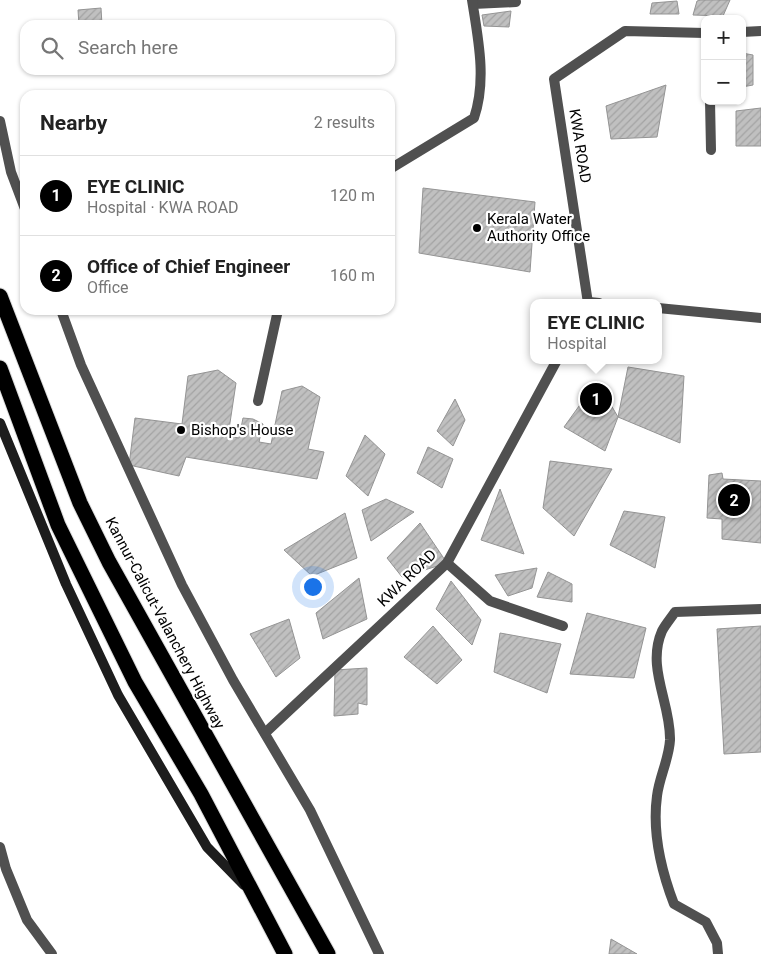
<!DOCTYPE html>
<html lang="en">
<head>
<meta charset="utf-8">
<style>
  body { margin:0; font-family:Roboto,sans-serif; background:#f2f2f2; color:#222 }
  .controls { position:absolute; right:15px; top:15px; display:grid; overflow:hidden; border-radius:10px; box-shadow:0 1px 4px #0004 }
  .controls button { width:45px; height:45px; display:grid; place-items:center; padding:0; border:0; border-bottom:1px solid #e0e0e0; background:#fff; color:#222; font:25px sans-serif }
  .you { position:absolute; left:312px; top:586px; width:18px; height:18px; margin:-12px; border:4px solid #fff; border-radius:50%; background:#1a73e8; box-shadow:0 0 0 8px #1a73e833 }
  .badge { display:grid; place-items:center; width:32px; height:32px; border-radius:50%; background:#000; color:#fff; font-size:16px; font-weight:700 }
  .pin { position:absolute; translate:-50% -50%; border:2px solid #fff; box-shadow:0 1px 5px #0006 }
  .popup { position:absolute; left:530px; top:299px; width:132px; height:65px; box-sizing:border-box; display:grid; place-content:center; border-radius:10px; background:#fff; filter:drop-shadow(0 1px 4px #0005); font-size:16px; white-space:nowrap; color:#767676 }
  .popup b { font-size:19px; color:#222 }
  .popup::after { content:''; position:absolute; left:50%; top:100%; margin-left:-10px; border:10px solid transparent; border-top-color:#fff }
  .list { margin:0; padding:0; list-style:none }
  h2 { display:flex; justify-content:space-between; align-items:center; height:65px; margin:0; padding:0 20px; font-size:21px }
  h2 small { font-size:16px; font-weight:400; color:#767676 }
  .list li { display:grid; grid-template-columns:32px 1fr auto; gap:15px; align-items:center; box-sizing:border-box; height:80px; padding:0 20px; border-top:1px solid #e0e0e0 }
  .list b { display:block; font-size:19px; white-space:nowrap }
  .list p { margin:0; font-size:16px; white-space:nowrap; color:#767676 }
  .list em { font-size:16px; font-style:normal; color:#767676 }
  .icon { flex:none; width:28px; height:28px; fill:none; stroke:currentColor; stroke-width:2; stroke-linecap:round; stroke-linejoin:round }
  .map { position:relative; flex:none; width:761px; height:954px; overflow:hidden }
  .search { position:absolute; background:#fff; box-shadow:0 1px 4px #0004; left:20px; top:20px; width:375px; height:55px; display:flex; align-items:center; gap:12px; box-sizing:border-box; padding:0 18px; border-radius:15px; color:#767676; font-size:19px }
  .panel { position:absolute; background:#fff; box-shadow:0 1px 4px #0004; left:20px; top:90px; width:375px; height:225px; border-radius:15px }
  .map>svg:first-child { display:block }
  .building { fill:url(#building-hatch); stroke:#949494 }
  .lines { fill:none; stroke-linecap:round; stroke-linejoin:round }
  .highway-casing { stroke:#dbdbdb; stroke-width:17 }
  .street { stroke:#505050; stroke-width:10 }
  .secondary { stroke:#1d1d1d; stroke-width:10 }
  .highway { stroke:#000; stroke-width:15 }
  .poi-dot { fill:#000; stroke:#fff; stroke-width:2 }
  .labels { text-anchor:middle; stroke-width:4.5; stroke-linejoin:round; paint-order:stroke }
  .street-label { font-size:15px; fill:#000; stroke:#fff }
  .poi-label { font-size:15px; fill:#000; stroke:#fff; text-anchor:start }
</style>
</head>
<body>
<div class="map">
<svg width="761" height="954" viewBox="0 0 761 954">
  <defs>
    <pattern id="building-hatch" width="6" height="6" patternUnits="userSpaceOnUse" patternTransform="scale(1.25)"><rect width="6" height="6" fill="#c0c0c0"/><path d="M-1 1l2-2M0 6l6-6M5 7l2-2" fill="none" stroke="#a3a3a3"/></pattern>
  </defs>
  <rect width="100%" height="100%" fill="#fff"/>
  <g class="building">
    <polygon points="701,0 730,0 723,16 693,15 697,1"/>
    <polygon points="677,1 679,14 650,14 652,3"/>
    <polygon points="101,8 102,25 79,25 78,10"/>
    <polygon points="511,11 509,27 484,26 482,15"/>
    <polygon points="742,53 753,55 753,85 742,87"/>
    <polygon points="666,85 657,137 611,139 606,106"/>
    <polygon points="761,108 761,146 736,146 736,111"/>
    <polygon points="423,188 535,202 530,272 419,253"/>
    <polygon points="628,367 684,376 680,443 618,417"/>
    <polygon points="218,370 236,383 228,436 239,438 243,418 253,419 263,424 259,442 271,444 282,391 302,386 320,397 308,449 324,452 317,479 186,457 179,476 129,465 135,418 182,424 188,376"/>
    <polygon points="597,381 618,417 605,451 564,427"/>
    <polygon points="455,399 465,420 453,446 437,431"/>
    <polygon points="365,435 385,454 368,496 346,476"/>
    <polygon points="428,447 453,459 442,488 417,473"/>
    <polygon points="550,461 612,469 574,536 543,508"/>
    <polygon points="722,473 723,479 761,481 761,543 722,539 722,519 707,518 709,475"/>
    <polygon points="500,489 524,554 481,540"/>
    <polygon points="386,499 414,512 371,541 362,510"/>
    <polygon points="624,511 665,517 655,568 610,545"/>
    <polygon points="345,513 357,558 312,576 284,550"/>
    <polygon points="420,523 447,563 402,577 387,558"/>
    <polygon points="537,568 532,588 508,596 495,575"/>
    <polygon points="548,572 572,584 572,602 537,597"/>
    <polygon points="359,578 367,619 323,639 316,613"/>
    <polygon points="451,581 481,620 472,645 436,609"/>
    <polygon points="587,613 646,628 634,678 570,674"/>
    <polygon points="289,619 300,658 276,677 250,634"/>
    <polygon points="433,626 462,660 437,684 404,657"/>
    <polygon points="761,626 761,752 724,754 717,629"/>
    <polygon points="500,633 561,644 547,693 494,672"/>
    <polygon points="367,668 367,705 358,703 358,714 334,716 335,670"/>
    <polygon points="611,939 637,954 609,954"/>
  </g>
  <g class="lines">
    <g class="highway-casing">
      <g id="highway">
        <polyline points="0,296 80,503 109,562 328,954"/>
        <polyline points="0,368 58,525 135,682 201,794 285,954"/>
      </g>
    </g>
    <g class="street">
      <polyline points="473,4 516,2"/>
      <polyline points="742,32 761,31"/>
      <polyline points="710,101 711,150"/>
      <polyline points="0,121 11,172 25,209"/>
      <path d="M390 169 474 118C487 80 478 38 472 0"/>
      <polyline points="589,302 599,303"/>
      <polyline points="588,303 554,79 625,31 705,33"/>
      <polyline points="658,308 761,318"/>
      <polyline points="61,310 81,365 182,585 233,680 310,810 379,954"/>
      <polyline points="258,401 278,310"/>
      <polyline points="447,563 490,601 563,626"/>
      <polyline points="265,733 447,563 557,360"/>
      <polyline points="0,847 6,869 27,920 52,954"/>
      <path d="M718 954 717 943 706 922 674 904C661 870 652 833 657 796 659 778 669 759 670 740 671 703 646 668 662 631 665 625 671 618 675 612L761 609"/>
    </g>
    <polyline class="secondary" points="0,423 66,584 118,695 207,847 244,885"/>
    <use href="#highway" class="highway"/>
  </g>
  <g class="poi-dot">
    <circle cx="477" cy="228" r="5"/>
    <circle cx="181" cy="430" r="5"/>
  </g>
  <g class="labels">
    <g class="street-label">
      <text transform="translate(580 146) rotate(81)" y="5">KWA ROAD</text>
      <text transform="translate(407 578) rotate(-44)" y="5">KWA ROAD</text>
      <text transform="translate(165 623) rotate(62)" y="5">Kannur-Calicut-Valanchery Highway</text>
    </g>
    <g class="poi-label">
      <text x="487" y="224">Kerala Water<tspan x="487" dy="17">Authority Office</tspan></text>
      <text x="191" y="435">Bishop's House</text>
    </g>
  </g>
</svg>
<div class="controls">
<button>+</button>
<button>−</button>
</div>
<div class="you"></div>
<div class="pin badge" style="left:596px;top:399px">1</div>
<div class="popup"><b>EYE CLINIC</b>Hospital</div>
<div class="pin badge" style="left:734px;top:500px">2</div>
<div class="search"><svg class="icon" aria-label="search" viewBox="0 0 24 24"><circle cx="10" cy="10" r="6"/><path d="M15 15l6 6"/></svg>Search here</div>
<section class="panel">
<h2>Nearby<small>2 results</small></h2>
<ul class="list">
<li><span class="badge">1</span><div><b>EYE CLINIC</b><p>Hospital · KWA ROAD</p></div><em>120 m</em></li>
<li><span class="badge">2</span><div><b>Office of Chief Engineer</b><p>Office</p></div><em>160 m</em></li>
</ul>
</section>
</div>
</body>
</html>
